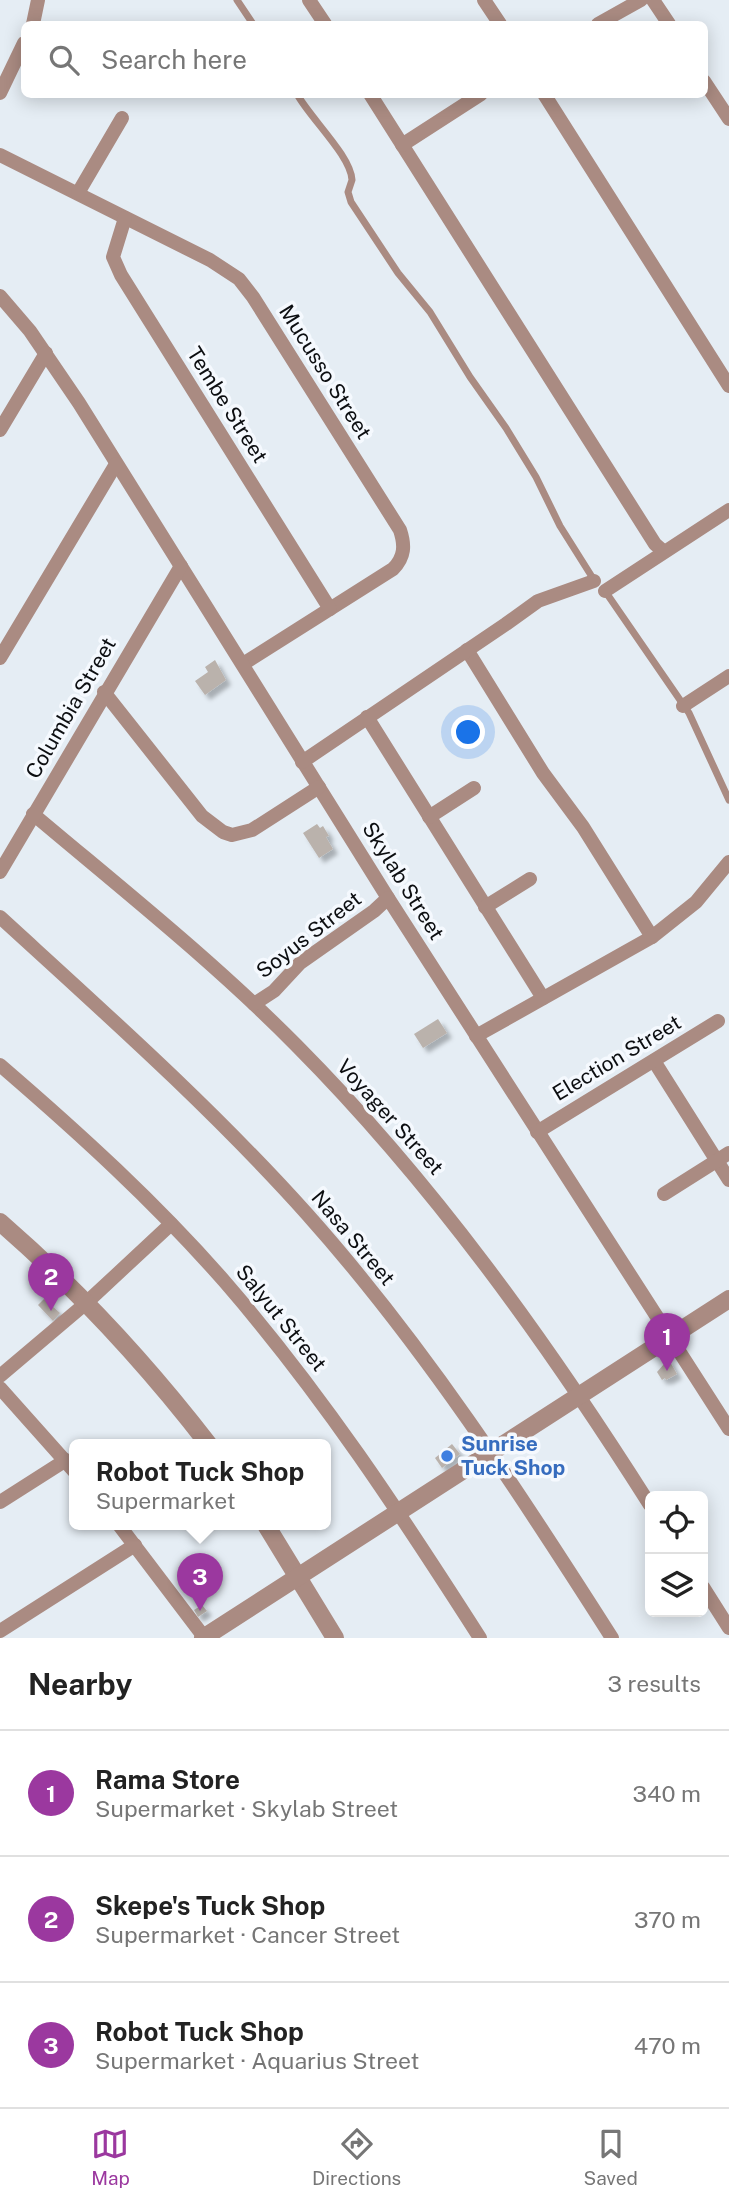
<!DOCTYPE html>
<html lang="en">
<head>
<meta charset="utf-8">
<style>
  body { margin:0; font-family:"Public Sans",sans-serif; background:#f6f6f6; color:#222 }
  .controls { position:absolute; right:21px; bottom:21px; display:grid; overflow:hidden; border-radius:10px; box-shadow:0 4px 18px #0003 }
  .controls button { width:63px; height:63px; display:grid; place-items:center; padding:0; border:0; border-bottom:2px solid #e0e0e0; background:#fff; color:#222; font:35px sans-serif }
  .you { position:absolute; left:469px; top:733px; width:24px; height:24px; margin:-18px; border:5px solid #fff; border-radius:50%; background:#1a73e8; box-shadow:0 0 0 10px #1a73e833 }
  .badge { display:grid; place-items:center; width:46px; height:46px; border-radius:50%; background:#9b389f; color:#fff; font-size:23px; font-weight:700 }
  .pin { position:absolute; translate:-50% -58px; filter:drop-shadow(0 2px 4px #0008) }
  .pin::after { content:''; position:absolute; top:37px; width:24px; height:21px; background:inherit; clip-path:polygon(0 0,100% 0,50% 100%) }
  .popup { position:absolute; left:69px; top:1439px; width:262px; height:91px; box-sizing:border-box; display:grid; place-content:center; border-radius:10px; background:#fff; filter:drop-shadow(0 2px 5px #0005); font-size:23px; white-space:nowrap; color:#767676 }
  .popup b { font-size:26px; color:#222 }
  .popup::after { content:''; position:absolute; left:50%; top:100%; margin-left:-14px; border:14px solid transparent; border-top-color:#fff }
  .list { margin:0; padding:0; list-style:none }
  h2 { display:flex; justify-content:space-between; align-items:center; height:91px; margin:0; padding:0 28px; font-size:30px }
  h2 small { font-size:23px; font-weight:400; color:#767676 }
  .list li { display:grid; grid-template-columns:46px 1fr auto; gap:21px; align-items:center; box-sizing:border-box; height:126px; padding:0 28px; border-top:2px solid #e0e0e0 }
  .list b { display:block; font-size:26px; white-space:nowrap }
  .list p { margin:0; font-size:23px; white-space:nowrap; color:#767676 }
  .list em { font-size:23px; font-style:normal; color:#767676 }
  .icon { flex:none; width:38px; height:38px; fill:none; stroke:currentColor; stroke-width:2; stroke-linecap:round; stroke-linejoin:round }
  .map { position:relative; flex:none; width:729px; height:1638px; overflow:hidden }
  .search { position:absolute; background:#fff; box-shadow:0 4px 18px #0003; left:21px; right:21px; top:21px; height:77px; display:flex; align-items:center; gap:18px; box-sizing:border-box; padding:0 24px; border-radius:10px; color:#767676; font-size:26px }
  .sheet { height:469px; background:#fff }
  nav { display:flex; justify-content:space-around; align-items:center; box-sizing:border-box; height:98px; border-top:2px solid #e0e0e0; background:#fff; font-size:19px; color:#767676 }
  nav a { display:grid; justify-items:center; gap:4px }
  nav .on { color:#9b389f }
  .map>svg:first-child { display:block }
  .building { fill:#bab2ac; filter:url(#shadow) }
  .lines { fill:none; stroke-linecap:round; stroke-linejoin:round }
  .service { stroke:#aa8b82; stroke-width:7 }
  .minor { stroke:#aa8b82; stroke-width:14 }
  .tertiary { stroke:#aa8b82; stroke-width:18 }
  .shop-dot { fill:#3f7fe0; stroke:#f5f9fe; stroke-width:2.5 }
  .labels { text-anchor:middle; stroke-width:7; stroke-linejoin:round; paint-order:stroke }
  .street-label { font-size:21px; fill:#0c0e11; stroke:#f5f9fe }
  .shop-label { font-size:21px; font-weight:bold; fill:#366cbe; stroke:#f5f9fe; text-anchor:start }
</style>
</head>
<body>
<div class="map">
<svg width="729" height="1638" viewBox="0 0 729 1638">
  <defs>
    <filter id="shadow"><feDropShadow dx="5" dy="5" stdDeviation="2" flood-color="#0004"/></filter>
  </defs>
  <rect width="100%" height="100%" fill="#e5edf4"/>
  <g class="building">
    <polygon points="215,660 226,680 205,695 195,681 208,672 205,667"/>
    <polygon points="317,824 320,828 323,826 329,836 326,837 333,849 319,858 303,833"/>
    <polygon points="438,1019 447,1033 423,1048 414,1034"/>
    <polygon points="44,1299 60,1313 53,1321 38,1305"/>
    <polygon points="664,1360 669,1360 677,1374 666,1380 665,1378 662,1380 657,1372 664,1364"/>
    <polygon points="452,1444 460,1454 442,1468 435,1458"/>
    <polygon points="202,1605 207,1611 198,1617 194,1610"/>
  </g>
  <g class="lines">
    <g class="service">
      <polyline points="237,0 253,24"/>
      <path d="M297 94C310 118 351 156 352 180L348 192 351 202 398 273 430 312 470 377 506 428 536 477 560 526 594 580"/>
      <polyline points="605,591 689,713 729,800"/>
    </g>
    <g class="minor">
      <polyline points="309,0 325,24"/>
      <polyline points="484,0 500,24"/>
      <polyline points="653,0 669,24"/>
      <polyline points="33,24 38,0"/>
      <polyline points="598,24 641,0"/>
      <polyline points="704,81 729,119"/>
      <polyline points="0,93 24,43"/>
      <polyline points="370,94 655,544 663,551"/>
      <polyline points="544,94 729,386"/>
      <polyline points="402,145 481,94"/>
      <path d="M0 155 210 260 239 279 253 297 400 530C405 545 405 557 393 569L243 664"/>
      <polyline points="78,193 122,118"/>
      <polyline points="125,218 113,257 121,275 330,609"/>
      <polyline points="0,296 30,331 79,403 388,898 729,1429"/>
      <polyline points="0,430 46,353"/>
      <polyline points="605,591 729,510"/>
      <polyline points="467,650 543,773 583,827 652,937"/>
      <polyline points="0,658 116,464"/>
      <polyline points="104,692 202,816 223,832 232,835 252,830 319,787"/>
      <polyline points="683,706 729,676"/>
      <polyline points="367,717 543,998"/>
      <polyline points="302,762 506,624 538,601 594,581"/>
      <path d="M33 814C122 889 214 962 296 1045 433 1183 546 1341 650 1505"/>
      <polyline points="429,817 474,788"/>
      <polyline points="0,872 181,566"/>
      <polyline points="485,907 530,879"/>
      <path d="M0 917C105 1013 212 1108 307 1214 423 1344 519 1492 612 1638"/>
      <polyline points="254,1004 274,991 300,963 374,911 388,898"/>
      <polyline points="476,1036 652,937 696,902 729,862"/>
      <polyline points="654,1061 729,1180"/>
      <path d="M0 1065C79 1133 156 1203 225 1282 322 1394 400 1513 480 1638"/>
      <polyline points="537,1132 718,1021"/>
      <polyline points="664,1194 729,1153"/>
      <polyline points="0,1376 85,1304 171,1224"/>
      <polyline points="0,1388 74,1471"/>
      <polyline points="0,1502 66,1460"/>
      <polyline points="119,1525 204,1637"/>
      <polyline points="703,1587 729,1628"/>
      <polyline points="0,1631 135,1545"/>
    </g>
    <g class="tertiary">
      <path d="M0 1222C75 1287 148 1366 209 1445"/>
      <polyline points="266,1525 335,1638"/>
      <polyline points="203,1638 729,1299"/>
    </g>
  </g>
  <circle class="shop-dot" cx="447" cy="1456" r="7"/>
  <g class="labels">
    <g class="street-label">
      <text transform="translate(325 372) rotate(58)" y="7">Mucusso Street</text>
      <text transform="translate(227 405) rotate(58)" y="7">Tembe Street</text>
      <text transform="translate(71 708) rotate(-60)" y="7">Columbia Street</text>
      <text transform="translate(403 881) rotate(58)" y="7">Skylab Street</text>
      <text transform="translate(309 935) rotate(-38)" y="7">Soyus Street</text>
      <text transform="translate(617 1058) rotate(-31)" y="7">Election Street</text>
      <text transform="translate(390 1117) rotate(48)" y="7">Voyager Street</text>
      <text transform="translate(353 1238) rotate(50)" y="7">Nasa Street</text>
      <text transform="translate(281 1318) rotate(51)" y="7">Salyut Street</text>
    </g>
    <g class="shop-label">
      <text x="461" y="1451">Sunrise<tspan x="461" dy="24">Tuck Shop</tspan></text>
    </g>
  </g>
</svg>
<div class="controls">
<button><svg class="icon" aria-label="locate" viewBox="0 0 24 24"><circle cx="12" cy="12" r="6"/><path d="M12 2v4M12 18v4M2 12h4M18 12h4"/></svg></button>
<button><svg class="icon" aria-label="layers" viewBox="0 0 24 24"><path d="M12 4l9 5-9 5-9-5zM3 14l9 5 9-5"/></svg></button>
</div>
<div class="you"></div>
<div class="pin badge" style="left:667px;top:1371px">1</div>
<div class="pin badge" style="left:51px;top:1311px">2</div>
<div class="pin badge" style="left:200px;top:1611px">3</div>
<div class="popup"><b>Robot Tuck Shop</b>Supermarket</div>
<div class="search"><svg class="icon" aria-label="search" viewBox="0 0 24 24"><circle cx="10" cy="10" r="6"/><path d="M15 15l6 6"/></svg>Search here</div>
</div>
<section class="sheet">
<h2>Nearby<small>3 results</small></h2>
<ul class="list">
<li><span class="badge">1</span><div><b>Rama Store</b><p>Supermarket · Skylab Street</p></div><em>340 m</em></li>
<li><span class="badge">2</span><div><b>Skepe's Tuck Shop</b><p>Supermarket · Cancer Street</p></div><em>370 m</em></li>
<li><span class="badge">3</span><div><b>Robot Tuck Shop</b><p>Supermarket · Aquarius Street</p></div><em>470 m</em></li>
</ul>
</section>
<nav>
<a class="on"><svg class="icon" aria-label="map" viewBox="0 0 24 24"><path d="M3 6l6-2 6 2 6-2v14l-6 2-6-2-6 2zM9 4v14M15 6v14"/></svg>Map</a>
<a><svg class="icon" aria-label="directions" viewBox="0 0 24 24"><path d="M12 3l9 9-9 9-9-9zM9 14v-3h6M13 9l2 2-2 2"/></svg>Directions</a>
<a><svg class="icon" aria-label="saved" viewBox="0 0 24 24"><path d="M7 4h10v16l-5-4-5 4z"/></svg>Saved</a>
</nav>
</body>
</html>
